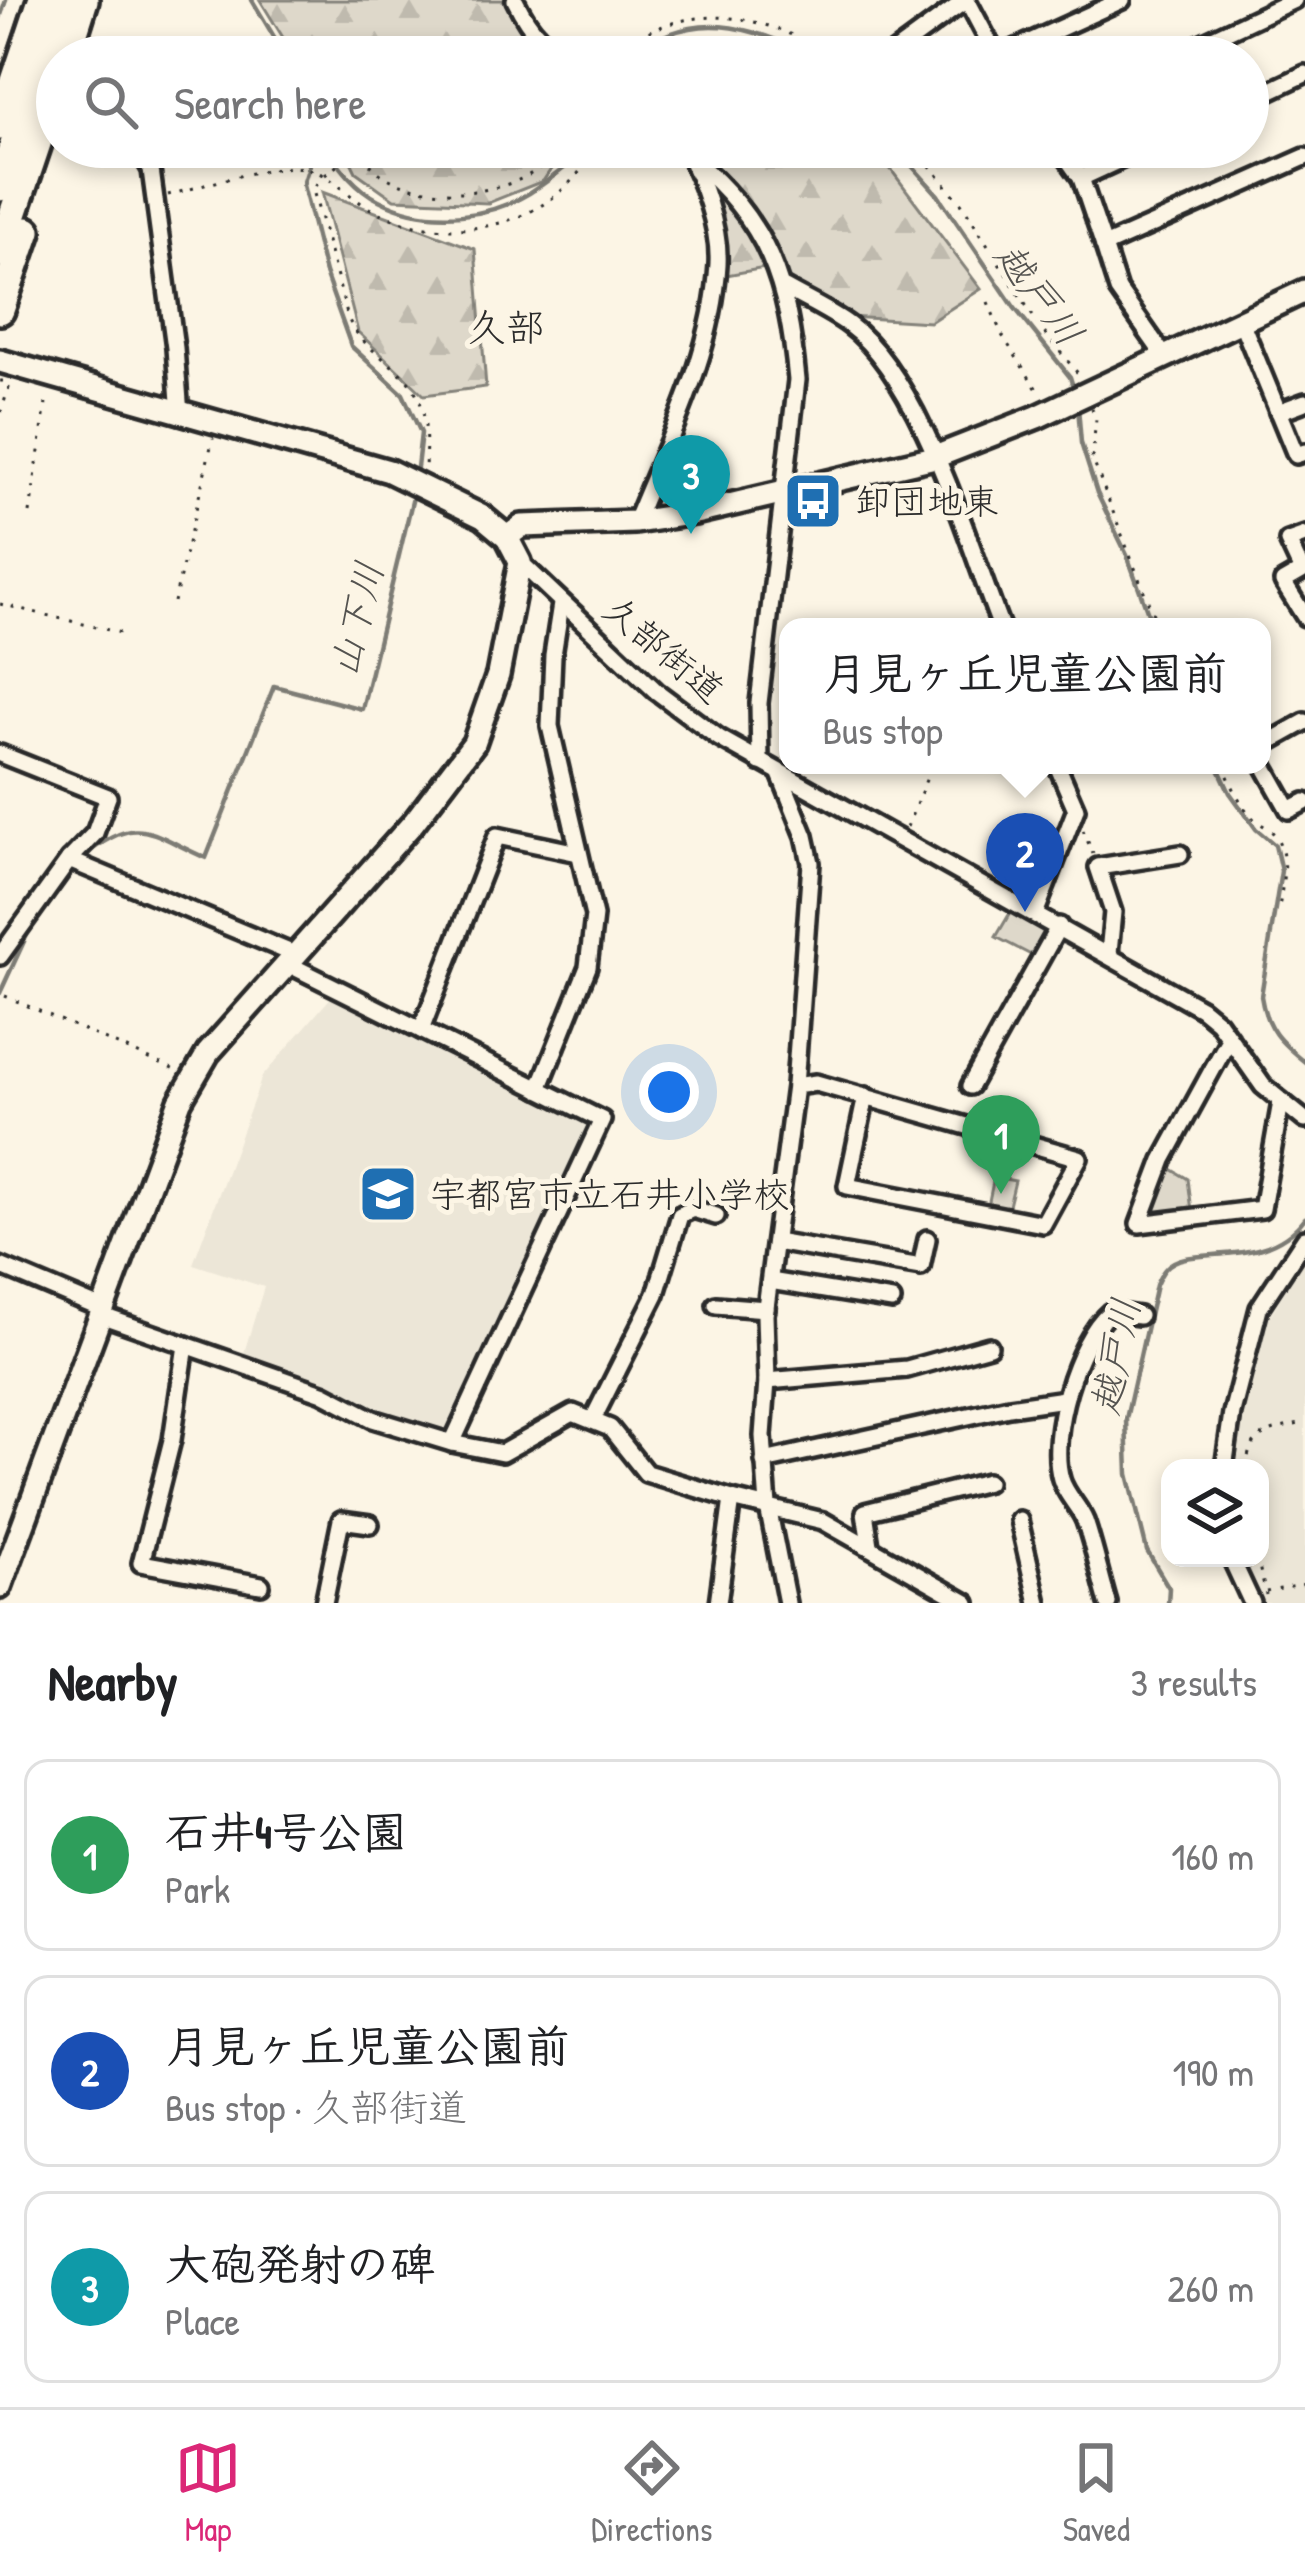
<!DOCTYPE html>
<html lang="en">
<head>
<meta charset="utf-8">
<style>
  body { margin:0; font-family:"Patrick Hand","Klee One",sans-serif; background:#f6f6f6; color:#202124 }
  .controls { position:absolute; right:36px; bottom:36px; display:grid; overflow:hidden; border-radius:24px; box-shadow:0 6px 18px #0003 }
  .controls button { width:108px; height:108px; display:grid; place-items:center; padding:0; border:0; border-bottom:3px solid #e0e0e0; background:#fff; color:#202124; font:60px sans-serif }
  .you { position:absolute; left:669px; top:1092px; width:42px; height:42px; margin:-30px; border:9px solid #fff; border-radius:50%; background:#1a73e8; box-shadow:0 0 0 18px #1a73e833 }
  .badge { display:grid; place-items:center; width:78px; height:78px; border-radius:50%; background:#db2777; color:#fff; font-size:39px; font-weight:700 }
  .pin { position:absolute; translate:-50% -99px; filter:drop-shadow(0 3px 6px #0008) }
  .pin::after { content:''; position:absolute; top:63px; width:42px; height:36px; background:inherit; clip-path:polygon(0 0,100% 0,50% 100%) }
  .popup { position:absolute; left:779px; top:618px; width:492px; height:156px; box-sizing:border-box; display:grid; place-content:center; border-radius:24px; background:#fff; filter:drop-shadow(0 3px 9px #0005); font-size:39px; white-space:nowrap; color:#757577 }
  .popup b { font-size:45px; color:#202124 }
  .popup::after { content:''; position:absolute; left:50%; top:100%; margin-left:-24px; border:24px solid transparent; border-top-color:#fff }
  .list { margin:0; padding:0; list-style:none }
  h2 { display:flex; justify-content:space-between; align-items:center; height:156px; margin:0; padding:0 48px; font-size:51px }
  h2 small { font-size:39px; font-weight:400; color:#757577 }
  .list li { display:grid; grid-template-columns:78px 1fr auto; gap:36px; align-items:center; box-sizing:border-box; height:192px; margin:0 24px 24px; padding:0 24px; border:3px solid #e0e0e0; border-radius:24px }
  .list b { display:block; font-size:45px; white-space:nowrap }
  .list p { margin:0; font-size:39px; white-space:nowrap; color:#757577 }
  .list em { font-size:39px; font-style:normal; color:#757577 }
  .icon { flex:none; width:66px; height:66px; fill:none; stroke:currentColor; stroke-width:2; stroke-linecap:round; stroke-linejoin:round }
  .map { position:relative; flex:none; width:1305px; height:1603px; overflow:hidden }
  .search { position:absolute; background:#fff; box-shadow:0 6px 18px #0003; left:36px; right:36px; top:36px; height:132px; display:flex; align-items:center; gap:30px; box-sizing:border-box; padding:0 42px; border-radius:66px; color:#757577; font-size:45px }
  .sheet { height:804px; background:#fff }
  nav { display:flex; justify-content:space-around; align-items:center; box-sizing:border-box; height:168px; border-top:3px solid #e0e0e0; background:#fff; font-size:33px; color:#757577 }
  nav a { display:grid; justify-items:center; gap:6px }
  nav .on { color:#db2777 }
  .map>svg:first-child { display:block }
  .built { fill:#ece6d7 }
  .forest { fill:url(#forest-firs); stroke:#84827a; stroke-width:3 }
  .green { fill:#ded8ca; stroke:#84827a; stroke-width:3 }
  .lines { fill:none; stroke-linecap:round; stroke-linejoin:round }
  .stream { stroke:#7d7b74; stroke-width:4.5 }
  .street-casing { stroke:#2b2b2b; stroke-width:24 }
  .secondary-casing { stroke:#2b2b2b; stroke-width:30 }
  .highway-casing { stroke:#2b2b2b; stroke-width:36 }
  .path { stroke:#2b2b2b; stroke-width:3; stroke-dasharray:3 9; stroke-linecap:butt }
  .street { stroke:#fcf5e5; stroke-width:15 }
  .secondary { stroke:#fcf5e5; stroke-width:21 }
  .highway { stroke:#fcf5e5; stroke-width:27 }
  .labels { text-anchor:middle; stroke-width:10; stroke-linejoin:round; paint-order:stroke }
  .poi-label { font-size:36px; fill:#2b2b2b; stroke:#fcf5e5; text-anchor:start }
  .street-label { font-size:36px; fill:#2b2b2b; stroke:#fcf5e5 }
  .water-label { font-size:39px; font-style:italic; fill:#545350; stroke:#fcf5e5 }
  .neighbourhood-label { font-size:39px; fill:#2b2b2b; stroke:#fcf5e5 }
</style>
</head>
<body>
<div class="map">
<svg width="1305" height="1603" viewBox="0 0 1305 1603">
  <defs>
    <pattern id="forest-firs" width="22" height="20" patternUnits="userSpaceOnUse" patternTransform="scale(3)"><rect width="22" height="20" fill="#ded8ca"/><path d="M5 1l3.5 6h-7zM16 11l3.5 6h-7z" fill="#bfbaae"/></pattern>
  </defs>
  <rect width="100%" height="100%" fill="#fcf5e5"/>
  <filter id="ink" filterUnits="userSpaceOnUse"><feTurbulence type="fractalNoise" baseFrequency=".00833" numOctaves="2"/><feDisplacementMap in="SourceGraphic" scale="24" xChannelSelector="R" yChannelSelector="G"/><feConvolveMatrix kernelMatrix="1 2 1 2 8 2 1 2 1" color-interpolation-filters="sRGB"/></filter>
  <g filter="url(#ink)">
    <g class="built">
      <polygon points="333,995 588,1125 447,1434 243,1356 264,1287 193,1264 262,1077"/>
      <polygon points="1305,1258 1305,1603 1258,1603 1245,1558 1260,1558 1260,1468 1229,1468 1269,1317"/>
    </g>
    <g class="forest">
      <polygon points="260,0 507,0 526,43 544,57 295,57"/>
      <polygon points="344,147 566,147 543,181 488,203 394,199 356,172"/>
      <polygon points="690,147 874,147 981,289 930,322 832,316 770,267 721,276"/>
      <polygon points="322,192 475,249 486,387 424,395 358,332"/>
    </g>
    <g class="green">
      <polygon points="1013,908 1049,924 1033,956 996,937"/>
      <polygon points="1168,1167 1188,1179 1192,1211 1158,1215 1152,1207"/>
      <polygon points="994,1177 1015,1181 1008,1210 988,1206"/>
    </g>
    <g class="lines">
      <g class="stream">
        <polyline points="252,0 286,57"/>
        <polyline points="0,18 6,0"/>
        <path d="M629 57C693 7 748 25 814 57"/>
        <polyline points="315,147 303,185 325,273 351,346 403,394 421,433 416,476"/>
        <path d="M326 147C340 167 356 189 379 200 429 226 495 219 540 186 556 174 572 166 579 147"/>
        <polyline points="895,147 938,195 1014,307 1070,377 1074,390"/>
        <polyline points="1078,407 1081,443 1097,493 1127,555 1153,627"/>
        <path d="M1217 765 1230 793 1256 829 1275 845 1281 871 1261 996C1266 1029 1280 1042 1305 1062"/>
        <path d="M82 857C140 813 145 831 206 858L274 686 362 709 414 493"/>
        <polyline points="0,993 33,922"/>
        <path d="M1168 1603 1169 1588 1147 1551 1128 1474 1126 1419 1156 1285C1159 1279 1161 1273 1166 1268 1189 1242 1263 1273 1305 1218"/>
      </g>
      <g class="street-casing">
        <g id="street">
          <path d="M515 0C530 31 545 49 579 57"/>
          <polyline points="967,0 997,57"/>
          <polyline points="888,57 966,0"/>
          <polyline points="997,57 1122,0"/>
          <polyline points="1172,57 1294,0"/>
          <polyline points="1248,101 1305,74"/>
          <polyline points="138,147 151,170 175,348 180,415"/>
          <polyline points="1059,147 1081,178 1104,246"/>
          <path d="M691 158C769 221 788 284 797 380L759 703 760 762"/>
          <polyline points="1081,178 1148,147"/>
          <path d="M785 288C806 300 830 311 849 325 921 378 968 543 1001 627"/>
          <polyline points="1241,321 1296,455 1305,452"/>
          <polyline points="1165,357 1118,290 1104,246 1305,157"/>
          <polyline points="1278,412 1305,402"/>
          <path d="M635 522C668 440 713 354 718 264 720 228 702 179 685 147"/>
          <polyline points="1305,535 1288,541 1302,571 1283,582 1305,617"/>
          <polyline points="520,562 656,691 719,738 1201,1008 1218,1022 1263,1086 1305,1120"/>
          <polyline points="1262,746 1305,722"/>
          <polyline points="0,754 108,797 95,833 69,860 0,956"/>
          <polyline points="1262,762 1289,810 1305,802"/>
          <polyline points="780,774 805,836 811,863 795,1086 765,1315 767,1381 763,1436 768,1507 787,1603"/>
          <polyline points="69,860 294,954"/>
          <polyline points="1035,914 1076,809 1057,765"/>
          <polyline points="1109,953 1113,912 1098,867 1180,854"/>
          <polyline points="421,1030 497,836 578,853"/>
          <polyline points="1228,1041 1163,1160 1139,1224 1262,1209 1281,1102"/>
          <polyline points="795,1086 816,1083 1079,1158 1043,1224 847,1186 866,1096"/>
          <polyline points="970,1086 1059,926"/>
          <polyline points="539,1089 588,967 594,916 550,726 553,655 561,604"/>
          <polyline points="775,1242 921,1267 927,1239"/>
          <polyline points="0,1266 102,1309"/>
          <polyline points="770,1281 892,1301"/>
          <polyline points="716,1305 766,1309"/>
          <polyline points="100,1315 323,1393 373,1419 452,1443 602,1120 286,963"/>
          <polyline points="186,1345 172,1440 141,1563 261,1585"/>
          <polyline points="767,1381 907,1369 989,1346"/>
          <polyline points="593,1419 656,1294 680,1215 693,1209 716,1216"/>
          <polyline points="452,1443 502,1453 573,1413 610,1428 646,1473 732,1499 823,1521 967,1603"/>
          <polyline points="764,1461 1009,1407 1064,1399"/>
          <polyline points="1224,1468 1232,1413 1259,1308 1305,1238"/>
          <polyline points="1019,1520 1038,1603"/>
          <polyline points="870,1545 865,1512 987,1482"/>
          <polyline points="1231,1558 1252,1603"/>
          <polyline points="324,1603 341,1520 370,1524"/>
          <polyline points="718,1603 732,1499"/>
          <path d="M1108 1603C1100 1576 1094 1547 1085 1521 1079 1506 1065 1494 1061 1479 1048 1435 1076 1341 1110 1312L1139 1316"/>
        </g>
      </g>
      <g class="secondary-casing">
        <g id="secondary">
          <polyline points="0,361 389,471 483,517 507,537 520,562 498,675 474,743 414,822 208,1053 180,1101 0,1587"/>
          <polyline points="507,537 522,526 635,522 695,513 935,457 1037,417 1305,291"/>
        </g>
      </g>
      <g class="highway-casing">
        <g id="highway">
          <polyline points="66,57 84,0"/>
          <polyline points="0,126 42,0"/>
          <polyline points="0,187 62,0"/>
          <polyline points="0,253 57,84"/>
          <polyline points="0,310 27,231"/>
        </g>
      </g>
      <g class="path">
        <path d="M608 57C680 0 756 8 832 57"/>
        <polyline points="914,147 962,204 1041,329 1081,377"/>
        <path d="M323 173 313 190 348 318C362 351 397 362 415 391 428 413 426 444 425 469"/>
        <path d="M325 175 357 150C366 159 374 170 384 176 424 200 501 197 538 169 545 164 551 154 556 147"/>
        <path d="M168 195C201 187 272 163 303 168 331 172 348 198 373 210 450 249 555 228 595 147"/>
        <polyline points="988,302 1002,335 1040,394"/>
        <polyline points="0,381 5,381 9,388 0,414"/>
        <polyline points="1092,408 1096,419 1092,458 1158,627"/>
        <polyline points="30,513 47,396"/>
        <polyline points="174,602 213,438"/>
        <polyline points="0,604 125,634"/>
        <path d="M1223 765C1231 782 1238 801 1251 816 1257 823 1268 827 1274 834 1290 854 1282 886 1279 909"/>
        <polyline points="907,827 932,765"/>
        <polyline points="1083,830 1093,854"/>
        <polyline points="5,996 175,1070"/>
        <path d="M1247 1468C1247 1432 1275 1429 1305 1423"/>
        <polyline points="1257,1558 1266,1595"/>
        <polyline points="1266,1592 1305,1584"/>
      </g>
      <use href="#street" class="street"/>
      <use href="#secondary" class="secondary"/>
      <use href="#highway" class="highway"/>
    </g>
  </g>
  <defs>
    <g id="bus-square" transform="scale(3)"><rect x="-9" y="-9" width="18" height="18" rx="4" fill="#1f6fb2" stroke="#fcf5e5"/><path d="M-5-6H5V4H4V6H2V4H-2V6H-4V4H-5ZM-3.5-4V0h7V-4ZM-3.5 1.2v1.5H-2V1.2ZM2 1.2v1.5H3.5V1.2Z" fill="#fff"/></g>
    <g id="school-square" transform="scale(3)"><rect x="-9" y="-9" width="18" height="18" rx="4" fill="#1f6fb2" stroke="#fcf5e5"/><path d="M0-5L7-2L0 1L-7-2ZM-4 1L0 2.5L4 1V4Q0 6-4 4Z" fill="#fff"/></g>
  </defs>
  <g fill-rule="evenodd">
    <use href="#bus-square" x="813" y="501"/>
    <use href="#school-square" x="388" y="1194"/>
  </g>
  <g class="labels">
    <g class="poi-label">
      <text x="855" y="514">卸団地東</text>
      <text x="430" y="1207">宇都宮市立石井小学校</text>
    </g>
    <g class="street-label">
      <text transform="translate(664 649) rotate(40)" y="13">久部街道</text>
    </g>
    <g class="water-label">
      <text transform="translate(1040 294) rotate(53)" y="14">越戸川</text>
      <text transform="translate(356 619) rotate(-76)" y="14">山下川</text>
      <text transform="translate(1115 1356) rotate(-79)" y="14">越戸川</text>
    </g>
    <g class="neighbourhood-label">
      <text x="506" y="341">久部</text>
    </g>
  </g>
</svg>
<div class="controls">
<button><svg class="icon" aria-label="layers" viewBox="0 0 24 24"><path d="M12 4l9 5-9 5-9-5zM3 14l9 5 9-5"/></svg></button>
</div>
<div class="you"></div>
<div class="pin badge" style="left:1001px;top:1194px;background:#2e9e5b">1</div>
<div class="pin badge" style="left:1025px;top:912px;background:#1a4fb4">2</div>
<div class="popup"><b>月見ヶ丘児童公園前</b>Bus stop</div>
<div class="pin badge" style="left:691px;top:534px;background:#0f9aa8">3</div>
<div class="search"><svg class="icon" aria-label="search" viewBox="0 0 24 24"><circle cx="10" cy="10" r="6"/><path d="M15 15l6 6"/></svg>Search here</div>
</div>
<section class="sheet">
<h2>Nearby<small>3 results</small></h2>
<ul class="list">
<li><span class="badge" style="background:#2e9e5b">1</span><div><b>石井4号公園</b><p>Park</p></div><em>160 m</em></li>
<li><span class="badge" style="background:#1a4fb4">2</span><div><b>月見ヶ丘児童公園前</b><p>Bus stop · 久部街道</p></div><em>190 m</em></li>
<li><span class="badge" style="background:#0f9aa8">3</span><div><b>大砲発射の碑</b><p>Place</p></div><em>260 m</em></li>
</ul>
</section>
<nav>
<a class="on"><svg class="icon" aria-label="map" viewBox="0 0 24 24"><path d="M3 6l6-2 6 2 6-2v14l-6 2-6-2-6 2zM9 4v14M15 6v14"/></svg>Map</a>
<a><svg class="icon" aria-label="directions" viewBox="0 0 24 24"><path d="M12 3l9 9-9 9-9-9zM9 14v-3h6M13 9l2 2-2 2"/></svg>Directions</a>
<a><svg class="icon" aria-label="saved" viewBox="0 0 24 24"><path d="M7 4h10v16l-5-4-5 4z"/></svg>Saved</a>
</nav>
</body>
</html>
